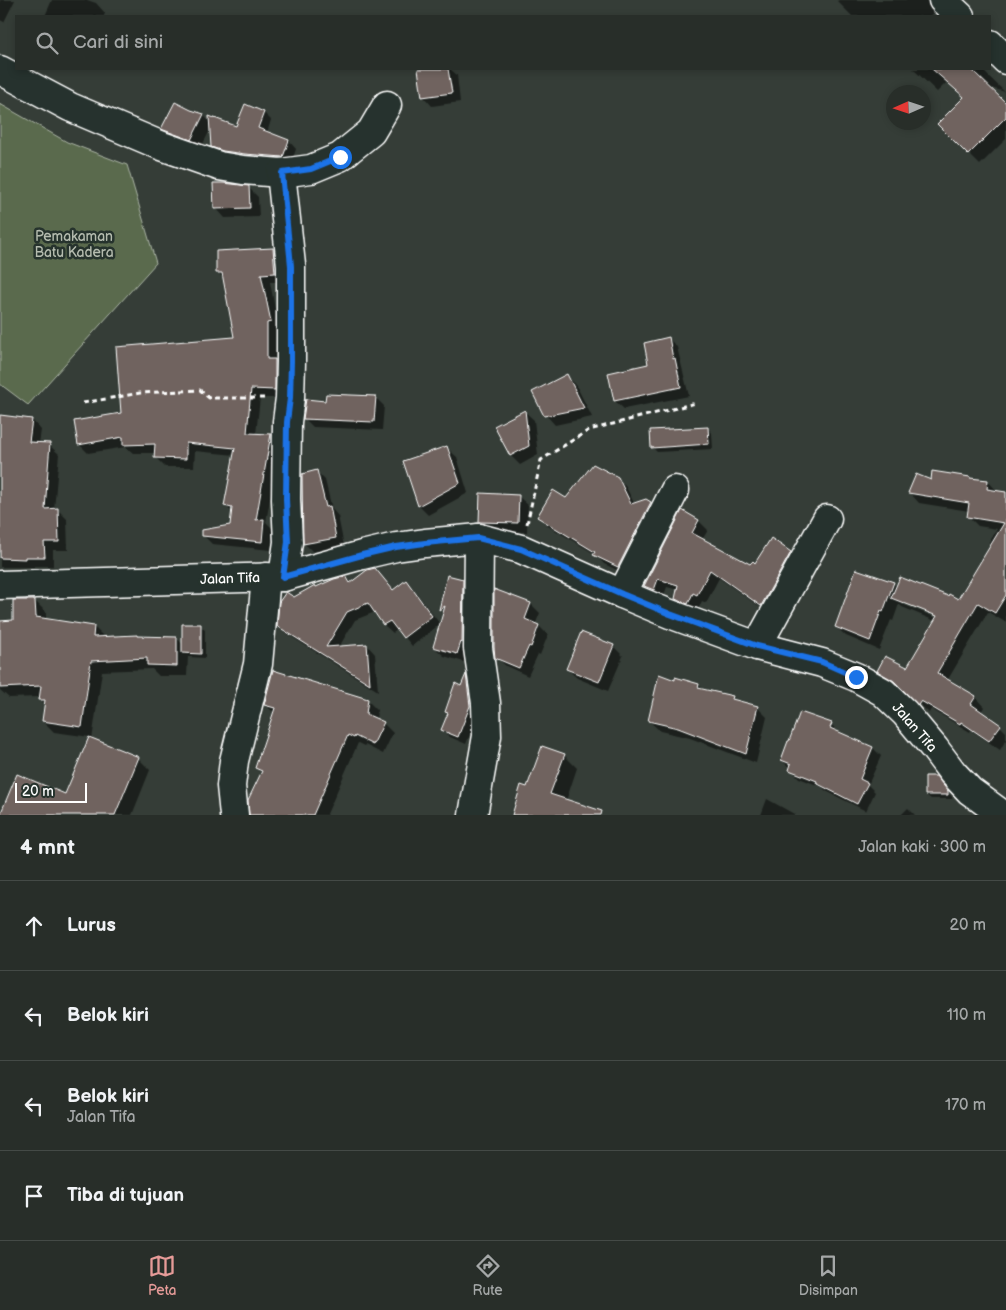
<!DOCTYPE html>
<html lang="id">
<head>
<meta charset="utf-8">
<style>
  body { margin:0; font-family:"Balsamiq Sans",sans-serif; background:#343a35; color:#f1f3f6 }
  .compass { position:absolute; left:886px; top:85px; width:45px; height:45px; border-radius:50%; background:#282e29; box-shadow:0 2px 8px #0003; rotate:267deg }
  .scale { position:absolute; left:15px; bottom:12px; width:72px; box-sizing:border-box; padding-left:5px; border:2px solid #fff; border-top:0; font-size:14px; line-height:18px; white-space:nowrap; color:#fff; -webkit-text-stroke:4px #26332d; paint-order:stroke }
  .stop { position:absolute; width:15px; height:15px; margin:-11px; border:4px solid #1a73e8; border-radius:50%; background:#fff }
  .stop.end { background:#1a73e8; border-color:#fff; box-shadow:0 1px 5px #0008 }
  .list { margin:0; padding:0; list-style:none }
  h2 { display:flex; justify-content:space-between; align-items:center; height:65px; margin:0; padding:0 20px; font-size:21px }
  h2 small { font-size:16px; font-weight:400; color:#a5a8a8 }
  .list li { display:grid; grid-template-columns:32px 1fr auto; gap:15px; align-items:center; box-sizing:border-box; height:90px; padding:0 20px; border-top:1px solid #444a46 }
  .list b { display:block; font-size:19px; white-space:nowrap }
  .list p { margin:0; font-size:16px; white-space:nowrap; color:#a5a8a8 }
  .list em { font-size:16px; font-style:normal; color:#a5a8a8 }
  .icon { flex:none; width:28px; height:28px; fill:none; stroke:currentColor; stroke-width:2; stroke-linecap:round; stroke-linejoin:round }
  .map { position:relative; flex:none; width:1006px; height:815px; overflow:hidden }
  .search { position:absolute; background:#282e29; box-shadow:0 2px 8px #0003; left:15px; right:15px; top:15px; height:55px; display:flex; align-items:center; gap:12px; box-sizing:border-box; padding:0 18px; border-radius:0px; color:#a5a8a8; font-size:19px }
  .sheet { height:425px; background:#282e29 }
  nav { display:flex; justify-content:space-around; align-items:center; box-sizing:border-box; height:70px; border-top:1px solid #444a46; background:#282e29; font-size:14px; color:#a5a8a8 }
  nav a { display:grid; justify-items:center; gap:2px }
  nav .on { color:#e69b98 }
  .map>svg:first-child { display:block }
  .green { fill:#5a6b4d; stroke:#acb5a6 }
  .shadow { fill:#0007; fill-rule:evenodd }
  .building { fill:#70635e; stroke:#fff }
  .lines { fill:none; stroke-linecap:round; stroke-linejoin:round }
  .minor-casing { stroke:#fff; stroke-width:31 }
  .path { stroke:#fff; stroke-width:3; stroke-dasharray:5 4; stroke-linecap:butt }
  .minor { stroke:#26332d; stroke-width:28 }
  .route { stroke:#1a73e8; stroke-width:6 }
  .labels { text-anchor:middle; stroke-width:5; stroke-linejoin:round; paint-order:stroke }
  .park-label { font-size:14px; fill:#b5bcaf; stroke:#26332d }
  .street-label { font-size:14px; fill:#fff; stroke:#26332d }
</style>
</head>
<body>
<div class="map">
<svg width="1006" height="815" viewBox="0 0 1006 815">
  <rect width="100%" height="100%" fill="#353d37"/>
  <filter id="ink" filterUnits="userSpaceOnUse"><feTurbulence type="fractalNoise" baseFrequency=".02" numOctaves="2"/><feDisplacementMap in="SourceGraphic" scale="10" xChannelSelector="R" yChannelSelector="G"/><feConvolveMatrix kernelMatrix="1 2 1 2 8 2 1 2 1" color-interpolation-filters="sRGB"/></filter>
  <g filter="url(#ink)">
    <polygon class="green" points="0,104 67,142 127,165 156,263 28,405 0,384"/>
    <g class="shadow">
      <polygon points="0,0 15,0 4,22 0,20"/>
      <polygon points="52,0 87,0 96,3 105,13 104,16 45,16"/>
      <polygon points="839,0 943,0 939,10 930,16 852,16 837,1"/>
      <polygon points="426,69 450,69 457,75 460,102 432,106 423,96 419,70"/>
      <polygon points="913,69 981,69 1005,92 988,87 1006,104 1006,139 980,165 939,124 965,98 947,82 937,92"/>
      <polygon points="264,113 271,120 267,133 289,141 296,149 291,164 220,154 212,146 211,128 201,148 172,138 163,128 203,115 211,123 237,128"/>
      <polygon points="248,187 258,197 259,217 225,218 216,208"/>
      <polygon points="273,250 282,259 284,282 270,282 279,331 276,332 275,361 284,369 283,398 260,398 256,434 271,435 280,444 266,522 273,529 271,550 212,544 203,535 231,526 233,513 226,506 235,455 195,451 194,467 165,467 156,458 156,453 133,453 126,447 88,453 79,444 122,414 235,338 224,279 218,272"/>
      <polygon points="669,339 677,347 689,396 624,409 615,401 609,374 650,365"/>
      <polygon points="567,376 576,385 592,417 555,425 546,415"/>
      <polygon points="375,397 384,406 382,430 313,427 304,418 327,402"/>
      <polygon points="524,411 534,420 538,455 520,465 511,456 496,427"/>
      <polygon points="0,416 32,420 41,430 39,444 49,445 59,454 54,510 58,510 67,519 68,550 53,550 53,566 34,566 34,567 0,567"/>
      <polygon points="708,428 712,433 713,449 657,452 653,448"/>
      <polygon points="447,448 457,457 468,493 428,515 419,506"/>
      <polygon points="317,472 325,480 332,509 338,516 344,546 313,552 305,544 303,475"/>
      <polygon points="617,478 626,487 635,505 646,501 651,503 660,512 628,575 604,564 595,554 548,526 539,516"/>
      <path d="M988 481 997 491 1006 493V621L1005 622 988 612 947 681 975 697 984 707 981 712 1000 726 1006 732V740L1000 750 971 730 970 732 931 709 929 713 905 690 889 680 879 671 907 669 935 621 902 607 899 604 893 621 891 620 879 650 846 636 836 627 893 583 897 587 958 601 991 545 989 543 997 529 978 526 968 516 969 511 919 503 910 493 932 482ZM902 601 943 617 942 620 902 604Z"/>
      <polygon points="518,496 528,505 527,532 490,531 481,521"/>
      <polygon points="699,521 708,530 702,540 751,566 790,553 799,562 770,614 719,578 706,603 702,601 697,612 686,608 677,599 678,590 667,587 663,598 654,595 645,586"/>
      <polygon points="375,569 394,591 406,582 414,590 440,624 412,646 398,629 393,633 384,625 375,612 355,620 339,647 367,645 375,654 378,691 287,634 278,626 294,598 316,588 346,577 352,583"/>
      <polygon points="448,577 462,580 472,590 467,663 444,656 434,647 444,613 441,610"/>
      <polygon points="35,601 46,612 46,620 94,627 105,638 177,638 183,645 200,626 205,630 205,658 188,657 187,676 159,676 152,669 102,671 92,740 138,758 150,770 132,815 2,815 66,795 90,737 54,732 43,721 46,705 40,699 40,697 9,698 0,690 0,622 15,621"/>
      <polygon points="531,604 540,613 535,625 539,626 548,635 540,655 538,654 528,676 506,666 496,657"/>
      <polygon points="613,646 623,656 608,691 577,678 567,669"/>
      <polygon points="466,676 474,683 478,715 466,744 450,737 442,729 449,714 446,711 461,687"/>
      <polygon points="675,681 699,685 704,691 732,697 736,702 757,707 767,717 756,763 690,738 660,731 649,721"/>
      <polygon points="367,700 377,710 376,720 383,723 393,733 383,754 365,745 364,746 358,743 327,814 328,815 251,815 262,773 257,768 274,713 265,704"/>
      <polygon points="831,724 839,733 873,748 881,756 868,785 875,792 866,811 826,791 822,787 799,778 782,760"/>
      <polygon points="564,755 577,768 566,801 591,815 513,815 528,788"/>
      <polygon points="940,783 952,797 952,799 931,799 926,795"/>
      <polygon points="767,799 796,815 761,815"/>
      <polygon points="908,808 915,815 901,815"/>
    </g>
    <g class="building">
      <polygon points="418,69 448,69 452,93 422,97"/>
      <polygon points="932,69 971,69 1006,103 1006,117 968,155 937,124 964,97"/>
      <polygon points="175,102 191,110 204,114 191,140 161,129"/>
      <polygon points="245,104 264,112 258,128 289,140 283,157 245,154 223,151 211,147 209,116 236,126"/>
      <polygon points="213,183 223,183 249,186 250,208 214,209"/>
      <polygon points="273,248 275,273 261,274 271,322 267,323 267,359 275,359 275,390 251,389 247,433 271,434 256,520 264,519 262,542 202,536 202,530 230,525 232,508 224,506 235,448 186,443 186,459 154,458 155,444 123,445 123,437 78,445 74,421 121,413 116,347 234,337 222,273 216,273 216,251"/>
      <polygon points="669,337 673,359 675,358 681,387 614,401 608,373 648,364 644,343"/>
      <polygon points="567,374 584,408 544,416 532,392"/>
      <polygon points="326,394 376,396 374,422 303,419 306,399 325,401"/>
      <polygon points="525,410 529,446 510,456 494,426"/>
      <polygon points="0,415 32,419 29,442 50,443 45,509 58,508 59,542 44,542 45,557 25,557 25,559 0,558"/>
      <polygon points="708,427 709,444 651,448 650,430"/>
      <polygon points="447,446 460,483 418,506 403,461"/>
      <polygon points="593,464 618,477 631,504 646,499 651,502 618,567 593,555 595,552 537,517 553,490 566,498"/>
      <polygon points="317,470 326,507 330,506 336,538 303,544 302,474"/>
      <polygon points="932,471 970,477 970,478 988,480 987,489 1006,492 1006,595 995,613 978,603 937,673 976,696 971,704 1001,725 989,741 961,722 960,724 921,701 918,705 894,681 877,671 885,656 907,667 937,616 891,598 900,577 948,596 949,594 958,599 1004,523 967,517 969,503 908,493 916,474 931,480"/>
      <polygon points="480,493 519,495 518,523 479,522"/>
      <polygon points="682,510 699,520 692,533 750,564 753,561 755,563 771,538 791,552 761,606 710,570 697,595 693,593 688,604 675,599 678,585 658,579 654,590 644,586"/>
      <polygon points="375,568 393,590 406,580 432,616 403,638 390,621 383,625 368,603 347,612 326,647 367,644 370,684 277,626 279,602 286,592 294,597 315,585 316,587 334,579 346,576 350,583 367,570"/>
      <polygon points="856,569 894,582 883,612 881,611 870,641 835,627"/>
      <polygon points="447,575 463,579 462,643 461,642 457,654 433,647 445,606 439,610"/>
      <polygon points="494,589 531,603 525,619 539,625 531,647 529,646 519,668 495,658 494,647"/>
      <polygon points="13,600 35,600 36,617 94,626 93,637 137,635 137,636 177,637 177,666 147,665 147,658 91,661 82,727 42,721 45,700 39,700 41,686 0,688 0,621 13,620"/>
      <polygon points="182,624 201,624 201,654 182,653"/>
      <polygon points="581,632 614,645 599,682 566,669"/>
      <polygon points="273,670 368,699 366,714 384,722 373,745 355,736 354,738 348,735 313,815 249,815 248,800 262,771 255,768 275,708 264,705"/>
      <polygon points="466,674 470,706 458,737 441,730 448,713 445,712 455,683 461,686"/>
      <polygon points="659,674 675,680 675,677 699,684 698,688 733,696 732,699 758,706 746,754 678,728 648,721"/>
      <polygon points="800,712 832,723 830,728 873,747 860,779 868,783 857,804 816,783 817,781 789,770 791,764 781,760 788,741 789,741"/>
      <polygon points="89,737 139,757 115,815 0,815 17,774 65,794"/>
      <polygon points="542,746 565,754 550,794 602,811 601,815 512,815 521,785 527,787"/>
      <polygon points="925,776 936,776 948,791 948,795 925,795"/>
    </g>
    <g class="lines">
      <g class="minor-casing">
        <g id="minor">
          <polyline points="943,0 960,16"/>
          <polyline points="990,44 1006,60"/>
          <polyline points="0,70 70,107 162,146 219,166 243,170 281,173 311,169 340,157 371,132 387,105"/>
          <polyline points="281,173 291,265 291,362 290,398 287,422 286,499 288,542 283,577"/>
          <polyline points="0,585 283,577 362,555 396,547 425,543 479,538 521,549 622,594 670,614 757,646 822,663 856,677 883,692 905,713 935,749 953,773 970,791 1003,815"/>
          <polyline points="622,594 675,490"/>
          <polyline points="757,646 827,519"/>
          <polyline points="234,815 231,786 234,761 258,664 266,577"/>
          <polyline points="473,815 487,736 486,703 478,648 479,538"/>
        </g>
      </g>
      <g class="path">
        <polyline points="83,403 140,393 200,390 209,398 264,398"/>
        <polyline points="527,524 541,460 589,430 696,403"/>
      </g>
      <use href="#minor" class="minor"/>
    </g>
  </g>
  <g class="lines" filter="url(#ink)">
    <polyline class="route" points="340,157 311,169 282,173 291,266 291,362 290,398 287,422 286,499 288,542 283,577 362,555 396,547 425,543 478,538 521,549 622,594 670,614 757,646 822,662 856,677"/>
  </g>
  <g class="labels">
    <g class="park-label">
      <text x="74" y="241">Pemakaman<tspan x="74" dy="16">Batu Kadera</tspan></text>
    </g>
    <g class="street-label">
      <text transform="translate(230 578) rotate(-2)" y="5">Jalan Tifa</text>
      <text transform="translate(915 727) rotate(49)" y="5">Jalan Tifa</text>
    </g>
  </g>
</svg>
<svg class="compass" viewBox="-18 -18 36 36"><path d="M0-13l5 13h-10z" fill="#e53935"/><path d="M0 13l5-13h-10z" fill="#a5a8a8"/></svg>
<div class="scale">20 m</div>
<div class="stop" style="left:340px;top:157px"></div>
<div class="stop end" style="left:856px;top:677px"></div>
<div class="search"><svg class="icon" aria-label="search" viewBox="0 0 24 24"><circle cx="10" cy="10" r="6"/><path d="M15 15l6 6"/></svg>Cari di sini</div>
</div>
<section class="sheet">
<h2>4 mnt<small>Jalan kaki · 300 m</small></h2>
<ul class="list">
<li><svg class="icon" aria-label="ahead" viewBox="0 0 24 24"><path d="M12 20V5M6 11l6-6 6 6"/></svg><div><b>Lurus</b></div><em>20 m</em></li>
<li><svg class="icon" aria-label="left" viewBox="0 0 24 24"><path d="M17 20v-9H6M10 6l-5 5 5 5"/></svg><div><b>Belok kiri</b></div><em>110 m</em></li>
<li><svg class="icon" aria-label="left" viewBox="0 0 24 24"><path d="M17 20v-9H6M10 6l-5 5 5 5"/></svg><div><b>Belok kiri</b><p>Jalan Tifa</p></div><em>170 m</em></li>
<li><svg class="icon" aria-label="arrive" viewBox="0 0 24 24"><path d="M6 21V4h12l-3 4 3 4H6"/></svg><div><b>Tiba di tujuan</b></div></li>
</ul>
</section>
<nav>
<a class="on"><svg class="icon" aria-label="map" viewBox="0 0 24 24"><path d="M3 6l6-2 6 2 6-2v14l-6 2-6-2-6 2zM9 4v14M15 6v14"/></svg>Peta</a>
<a><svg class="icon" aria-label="directions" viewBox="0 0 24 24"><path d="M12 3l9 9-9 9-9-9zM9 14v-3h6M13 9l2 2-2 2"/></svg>Rute</a>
<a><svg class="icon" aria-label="saved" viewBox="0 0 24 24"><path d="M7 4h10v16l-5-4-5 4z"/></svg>Disimpan</a>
</nav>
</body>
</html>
